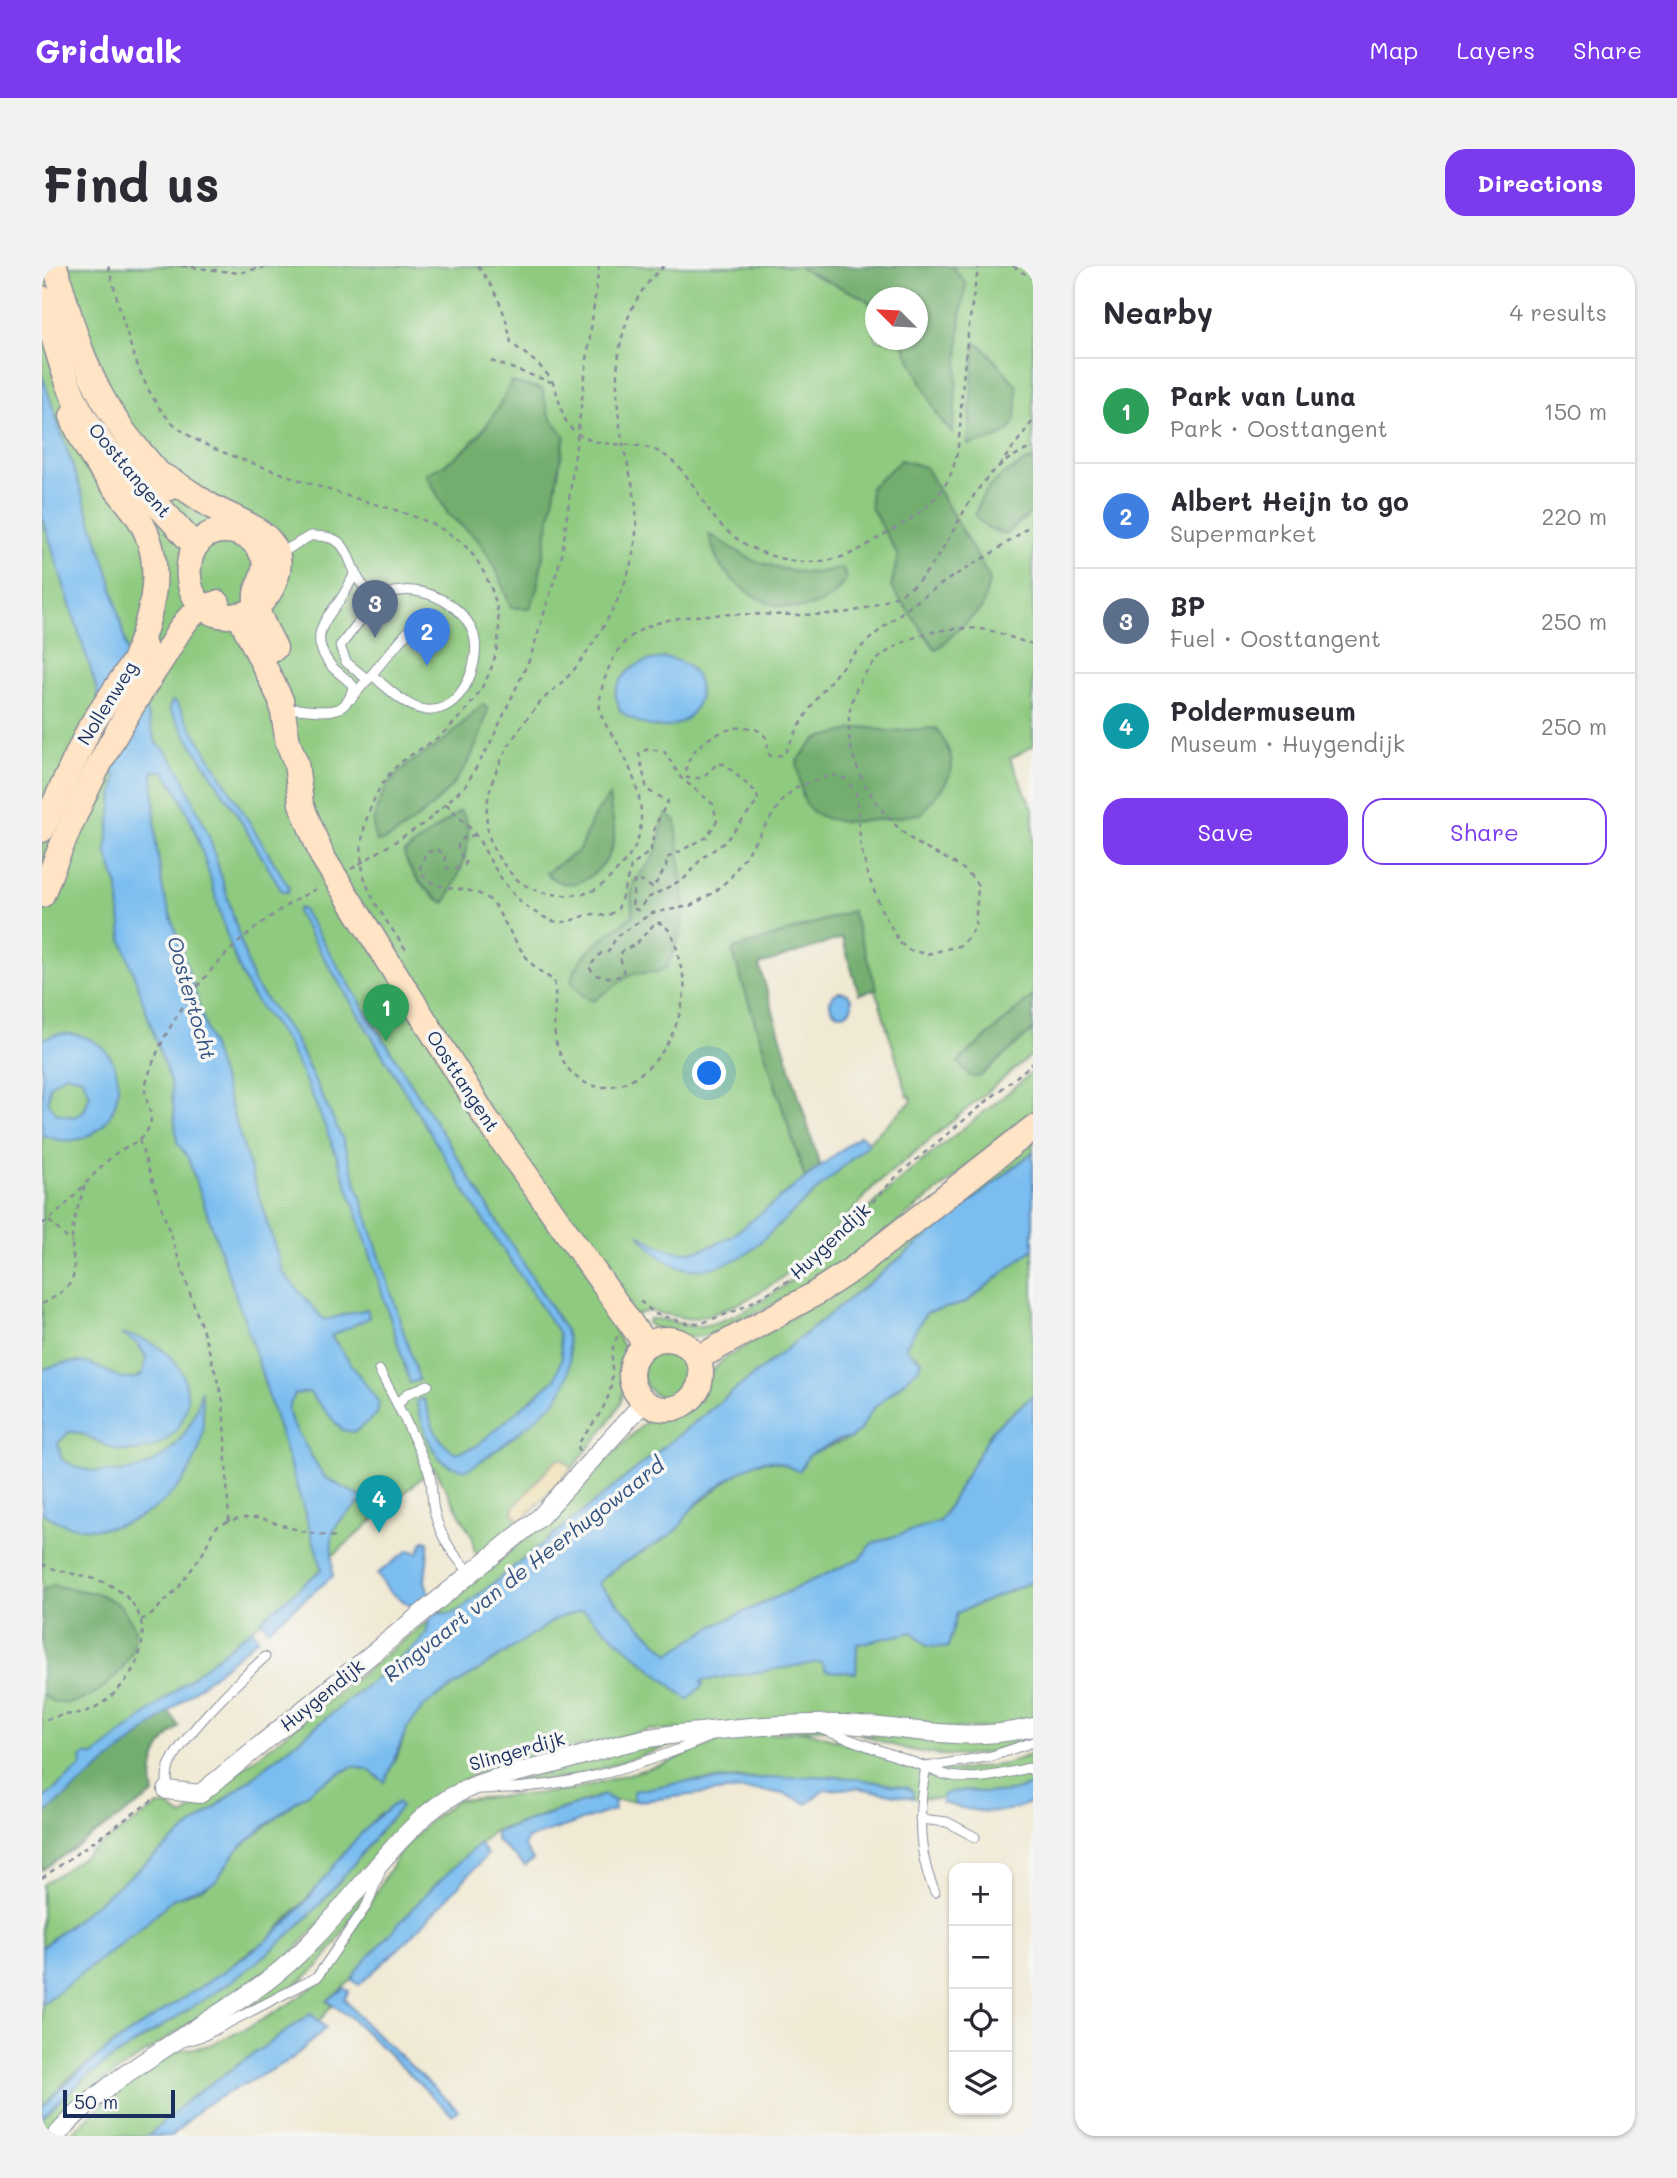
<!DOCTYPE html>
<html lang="en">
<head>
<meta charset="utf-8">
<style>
  body { margin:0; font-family:Mali,sans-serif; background:#f2f2f3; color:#2b2b33 }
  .controls { position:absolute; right:21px; bottom:21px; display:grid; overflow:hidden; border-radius:14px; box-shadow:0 2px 5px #0004 }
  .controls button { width:63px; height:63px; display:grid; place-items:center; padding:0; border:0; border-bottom:2px solid #e1e1e2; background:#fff; color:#2b2b33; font:35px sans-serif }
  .compass { position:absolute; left:823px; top:21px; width:63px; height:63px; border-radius:50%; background:#fff; box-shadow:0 2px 5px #0004; rotate:294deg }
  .scale { position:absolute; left:21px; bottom:18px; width:112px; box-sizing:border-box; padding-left:7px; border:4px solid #1b2f5e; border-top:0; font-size:19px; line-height:24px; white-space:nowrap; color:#1b2f5e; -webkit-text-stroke:5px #f6f6f2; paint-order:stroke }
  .you { position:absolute; left:668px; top:808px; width:24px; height:24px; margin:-18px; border:5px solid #fff; border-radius:50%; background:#1a73e8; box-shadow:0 0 0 10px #1a73e833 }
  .badge { display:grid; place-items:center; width:46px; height:46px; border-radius:50%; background:#7c3aed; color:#fff; font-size:23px; font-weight:700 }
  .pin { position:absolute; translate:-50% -58px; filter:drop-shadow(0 2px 4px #0008) }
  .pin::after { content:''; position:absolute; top:37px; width:24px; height:21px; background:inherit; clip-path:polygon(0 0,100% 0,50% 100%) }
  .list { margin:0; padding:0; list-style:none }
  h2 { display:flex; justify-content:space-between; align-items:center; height:91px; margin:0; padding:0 28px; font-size:30px }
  h2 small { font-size:23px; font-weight:400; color:#7c7c81 }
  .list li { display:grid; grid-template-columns:46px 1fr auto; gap:21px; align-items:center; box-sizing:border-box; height:105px; padding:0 28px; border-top:2px solid #e1e1e2 }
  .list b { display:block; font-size:26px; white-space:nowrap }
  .list p { margin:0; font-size:23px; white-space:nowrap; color:#7c7c81 }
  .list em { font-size:23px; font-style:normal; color:#7c7c81 }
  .actions { display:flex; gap:14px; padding:21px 28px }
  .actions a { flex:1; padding:16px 0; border:2px solid #7c3aed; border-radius:21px; text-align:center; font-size:24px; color:#7c3aed }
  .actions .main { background:#7c3aed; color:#fff }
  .icon { flex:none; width:38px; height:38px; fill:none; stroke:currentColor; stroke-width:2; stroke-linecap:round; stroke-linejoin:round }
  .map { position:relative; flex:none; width:991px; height:1870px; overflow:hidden; border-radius:21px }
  header { display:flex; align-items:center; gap:42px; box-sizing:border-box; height:98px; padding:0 35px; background:#7c3aed; color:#fff }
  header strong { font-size:33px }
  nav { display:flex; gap:38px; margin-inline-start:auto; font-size:24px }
  .intro { display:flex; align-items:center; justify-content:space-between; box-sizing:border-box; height:168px; padding:0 42px }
  h1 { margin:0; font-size:49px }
  .button { padding:18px 32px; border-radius:21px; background:#7c3aed; color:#fff; font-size:24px; font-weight:700 }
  main { display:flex; gap:42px; padding:0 42px }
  aside { flex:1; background:#fff; border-radius:21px; box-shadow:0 2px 5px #0004 }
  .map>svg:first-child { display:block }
  .green { fill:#8eca7f; stroke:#547c6e; stroke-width:2; fill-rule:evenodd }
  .forest { fill:#72ae6e; stroke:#466e66; stroke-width:2 }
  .sand { fill:#eeda9e; stroke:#84847e; stroke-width:2 }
  .water { fill:#7abdf0; stroke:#4a76a7; stroke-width:2; fill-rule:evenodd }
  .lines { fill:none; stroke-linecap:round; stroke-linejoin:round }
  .lane-casing { stroke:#868c98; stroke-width:11 }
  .street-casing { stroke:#868c98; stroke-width:20 }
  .secondary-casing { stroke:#868c98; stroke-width:27 }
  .path { stroke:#868c98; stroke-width:2.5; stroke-dasharray:5 5; stroke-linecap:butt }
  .lane { stroke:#fff; stroke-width:9 }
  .street { stroke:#fff; stroke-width:18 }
  .secondary { stroke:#ffe4c6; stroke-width:24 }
  .labels { text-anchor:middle; stroke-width:7; stroke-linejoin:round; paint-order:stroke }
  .street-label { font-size:19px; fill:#1b2f5e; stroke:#f6f6f2 }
  .water-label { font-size:21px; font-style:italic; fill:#335282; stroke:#f6f6f2 }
</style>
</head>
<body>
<header>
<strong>Gridwalk</strong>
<nav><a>Map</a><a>Layers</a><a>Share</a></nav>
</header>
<div class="intro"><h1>Find us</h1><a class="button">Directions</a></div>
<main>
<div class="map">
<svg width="991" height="1870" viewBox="0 0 991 1870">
  <rect width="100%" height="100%" fill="#f6f6f2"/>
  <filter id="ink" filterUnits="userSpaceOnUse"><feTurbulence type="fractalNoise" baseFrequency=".0143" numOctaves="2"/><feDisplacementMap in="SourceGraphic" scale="14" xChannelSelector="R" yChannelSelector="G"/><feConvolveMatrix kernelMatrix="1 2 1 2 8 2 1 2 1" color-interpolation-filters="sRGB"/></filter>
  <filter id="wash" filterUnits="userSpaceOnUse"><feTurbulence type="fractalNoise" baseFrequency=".00686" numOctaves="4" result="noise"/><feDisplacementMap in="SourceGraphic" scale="28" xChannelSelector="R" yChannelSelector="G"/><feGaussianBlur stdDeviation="1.57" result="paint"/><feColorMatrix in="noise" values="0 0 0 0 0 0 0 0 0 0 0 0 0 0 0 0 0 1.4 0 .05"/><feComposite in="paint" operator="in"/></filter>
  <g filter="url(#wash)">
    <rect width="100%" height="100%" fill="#f0e9d3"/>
    <g class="green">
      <path d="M0 0H991V480L968 493 991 543V730L916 796 937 811 991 764V788L832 920 797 961 737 1014 700 1036 668 1049 648 1053 606 1045 596 1048 573 1066 584 1086C584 1095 582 1127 579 1135 569 1158 546 1182 530 1202L524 1196 479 1256 437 1293 432 1284 431 1272 392 1201 279 1300 280 1304 0 1540ZM834 32H876V74H834ZM810 645 866 831 869 830 870 835 706 987 739 938 737 932 763 912 690 684Z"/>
      <path d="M991 805V848C899 919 815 1000 709 1049 692 1057 674 1069 655 1071 640 1073 615 1066 605 1057L607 1053C629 1051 646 1065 669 1058 740 1038 795 971 847 924 892 882 945 847 991 805Z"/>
      <polygon points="991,870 991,886 419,1343 410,1348 395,1347 506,1254 600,1159 612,1152 629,1151 645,1144 658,1132 668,1107 681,1094 754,1049"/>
      <path d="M991 983V1130L951 1163 898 1255 829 1278 820 1292 672 1360 627 1389 556 1318C578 1294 609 1285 634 1264 640 1260 642 1252 646 1247 651 1240 661 1235 667 1230 691 1210 719 1181 751 1203L761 1200 766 1189C778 1183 803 1176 811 1170 821 1163 821 1152 830 1144 847 1128 867 1115 880 1094L864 1084V1080L884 1047 923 1037Z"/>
      <circle cx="624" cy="1108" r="23"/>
      <path d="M991 1315V1455L959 1462 606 1464 438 1505 400 1526 245 1692 54 1820 5 1870H0V1852C59 1788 138 1755 206 1703 268 1655 307 1597 359 1540L336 1549 290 1605 227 1673 195 1694 181 1708 83 1770 27 1812 0 1841V1738L94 1666 132 1632 164 1621 195 1584 273 1520 311 1500 327 1504 338 1513 355 1491 365 1462 383 1439 516 1352 541 1343 577 1375 658 1415 779 1395 784 1405 815 1378 871 1366 885 1380 915 1347Z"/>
      <polygon points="387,1354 384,1368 375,1379 0,1681 0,1619 116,1540 127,1540 140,1551"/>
      <path d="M765 1465 843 1489 881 1505H911L963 1498 991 1488V1519L962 1527 914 1525 901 1533 871 1532V1526L866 1522 812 1512H700L642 1516 592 1525 593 1535H573L562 1529 450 1566 384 1628 314 1705 310 1714 285 1735 290 1740 277 1755 269 1748 148 1832 120 1870H27C50 1848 102 1798 131 1787 142 1782 156 1783 167 1779 200 1767 285 1723 296 1690L356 1589 387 1555 415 1534 527 1525 622 1498 686 1471Z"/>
      <path d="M817 1467 909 1477 991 1469V1471C933 1501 875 1491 817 1467Z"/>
      <polygon points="646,1474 537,1510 463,1518 585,1481"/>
      <path d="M332 1614C314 1642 299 1675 276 1700 251 1726 210 1741 178 1758Z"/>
    </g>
    <g class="forest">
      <polygon points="759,0 910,0 924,18 919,49 911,168 897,152 859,74 876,74 876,32 834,32 833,43 822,32 759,3"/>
      <path d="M933 76 943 83 975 120C976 167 971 169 926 179Z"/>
      <path d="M469 116 500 123 507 149 523 170 495 323 488 342H469L453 300 436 274 406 248 384 208C427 189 450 158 469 116Z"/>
      <path d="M991 193V245L963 269 945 262 933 250C939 220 965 204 991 193Z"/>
      <polygon points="859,194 883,201 948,313 940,342 894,384 849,321 856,290 829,241 828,222"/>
      <path d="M667 268 712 295 749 305 771 307 801 302 804 313C800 318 795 326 790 330 754 359 700 331 678 299 672 290 670 278 667 268Z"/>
      <path d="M441 438 446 443C433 496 411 526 368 558 357 566 348 574 335 576 323 553 344 516 364 500 377 490 392 483 405 472 418 462 428 448 441 438Z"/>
      <path d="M821 461 847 465 894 462C924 505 907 512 879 548 850 551 782 568 764 538 758 527 757 507 755 495L774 473Z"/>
      <path d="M567 530C568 543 574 561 572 574 567 604 529 634 504 607L537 584 552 550Z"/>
      <path d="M418 545C438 565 415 616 403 637 386 629 366 605 362 587Z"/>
      <path d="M624 548 634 555 642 635 640 662 626 700 616 706 590 708 551 735 539 728 529 715C537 684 568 668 591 649 583 602 604 614 616 580 619 569 618 559 624 548Z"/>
      <polygon points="810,645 835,723 817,728 800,672 717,699 778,900 763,912 690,684"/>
      <polygon points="991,730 991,764 937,811 928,810 916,796"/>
      <path d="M10 1319 57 1328 77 1338 93 1361C92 1369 93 1381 89 1388 76 1415 29 1456 0 1428V1325Z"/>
      <path d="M127 1445 137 1461C116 1477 106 1502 112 1528L0 1604V1550Z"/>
    </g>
    <polygon class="sand" points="519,1192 530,1202 479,1256 471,1247 472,1241 513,1195"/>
    <g class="water">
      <path d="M0 109 68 311 84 380 114 477 123 484 139 507 167 570 211 716 252 771 300 872 377 1114 368 1117C333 1005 301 887 248 783 237 761 217 744 206 722 171 653 168 569 122 505H111L114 577 121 625 241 1007 282 1054 325 1043 327 1052 289 1070 337 1137 335 1148 313 1166 300 1164 267 1126 253 1128 246 1143 250 1157 282 1211 323 1233C284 1265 289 1261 291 1310L226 1363 219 1354 280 1303 209 1073 146 892 135 876 129 819 80 673 76 621 64 585 74 510 68 506 55 424 0 250Z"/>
      <path d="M625 392C691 404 648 498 578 445L573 427C581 402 600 393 625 392Z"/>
      <polygon points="130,435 134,436 247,621 246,626 240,625 193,545 127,443"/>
      <path d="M257 642 261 644 523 1064C530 1087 530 1111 516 1131 509 1142 435 1202 424 1203 420 1204 412 1201 408 1200 386 1188 381 1157 374 1135L382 1133C389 1156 392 1173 414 1187L433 1181 513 1113 520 1091 516 1066 434 943 255 647Z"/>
      <circle cx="799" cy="737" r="11"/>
      <path d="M16 768C110 763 85 903 0 869V773ZM23 808 40 812 48 828 42 845 31 851 14 847 6 836 8 819Z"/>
      <path d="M818 869 827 877 706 987C662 1012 629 1011 597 968 633 993 653 990 690 970Z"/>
      <path d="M991 886V983L923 1037 884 1047 864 1080 865 1084 880 1095 878 1101 831 1143 817 1165 808 1173H799L767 1189 757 1205C744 1201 736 1192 721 1195 703 1199 659 1231 647 1246 642 1252 640 1260 635 1264 609 1285 577 1293 556 1318L627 1388 672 1360 819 1292 829 1278 898 1255 951 1163 991 1130V1315L915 1347 906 1382 885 1380 871 1366 815 1378 814 1407 784 1405 779 1396 659 1415 661 1419 646 1434 541 1344 516 1352 383 1439 365 1462 343 1516 327 1504 311 1500 274 1520 224 1559 195 1584 173 1616 132 1632 94 1666 0 1738V1681L375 1379 384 1368 387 1354 395 1347 410 1348 419 1343Z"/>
      <path d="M79 1068C95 1071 110 1075 123 1086 159 1115 150 1171 104 1183 65 1193 51 1164 27 1166L16 1177 19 1192C32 1203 49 1206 66 1206 117 1208 151 1172 159 1124 161 1144 163 1164 157 1183 138 1245 57 1288 0 1246V1104C12 1099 26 1096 39 1096 60 1097 83 1125 101 1107L104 1091 96 1078Z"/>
      <polygon points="382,1274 387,1275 383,1315 387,1329 372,1342 347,1325 335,1308 367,1284 376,1287"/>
      <polygon points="210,1363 216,1372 0,1550 0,1534 40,1500 39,1492 44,1488 52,1490"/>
      <path d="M775 1510 812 1512 866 1522 871 1526V1532L816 1522 782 1524 765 1538C720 1510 644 1533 593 1535L591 1525 642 1516Z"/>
      <path d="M991 1519V1535C961 1552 932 1546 900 1537L901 1528 914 1525 962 1527Z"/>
      <polygon points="562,1529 573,1535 572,1544 485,1573 482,1580 491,1594 483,1600 454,1574 454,1566"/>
      <path d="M356 1536 359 1541C335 1567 314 1596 291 1623 267 1652 236 1680 206 1703 138 1755 59 1788 0 1852V1841C64 1772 152 1731 225 1674 275 1635 303 1570 356 1536Z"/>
      <polygon points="437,1577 445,1589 369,1671 317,1719 310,1714 314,1705 384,1628"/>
      <polygon points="302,1722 307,1725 302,1733 322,1756 416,1844 410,1849 308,1751 285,1735"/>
      <polygon points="269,1748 284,1762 250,1793 161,1840 130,1870 106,1870 147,1833"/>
    </g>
  </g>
  <g filter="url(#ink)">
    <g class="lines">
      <g class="lane-casing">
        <g id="lane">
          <path d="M239 287 268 270C310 269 301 289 319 317 323 322 330 327 335 333"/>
          <path d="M326 414 304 396 298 380 335 333C367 311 426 335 433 374 437 402 418 447 384 444 364 442 345 421 330 409"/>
          <polyline points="309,433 367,364 373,363 388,372"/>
          <path d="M255 443C281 445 306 452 311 420 304 411 293 406 287 397 268 371 281 356 298 334 304 326 309 315 314 305"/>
          <path d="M337 1104C356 1138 372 1171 387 1206 391 1218 389 1232 392 1244 397 1269 411 1290 430 1308"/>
          <polyline points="356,1138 365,1128 386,1119"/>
          <polyline points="779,1463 884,1501 950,1490 991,1476"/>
          <path d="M437 1523C521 1523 590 1504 667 1471"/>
          <path d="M125 1524C125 1515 124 1506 128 1498 145 1465 195 1416 223 1391"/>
          <polyline points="878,1553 905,1556 933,1571"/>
          <path d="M893 1626C875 1587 876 1542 884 1501 917 1519 951 1511 986 1502L991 1505"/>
          <polyline points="144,1775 161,1770 275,1711 325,1639 338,1606"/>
        </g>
      </g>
      <g class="street-casing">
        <g id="street">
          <polyline points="125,1524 158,1528 498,1251 602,1136"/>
          <path d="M14 1870C73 1802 156 1767 226 1714 289 1667 328 1599 385 1548 425 1513 470 1509 519 1496 555 1485 590 1473 628 1469 684 1463 745 1456 802 1458 869 1461 923 1478 991 1461"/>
        </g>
      </g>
      <g class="secondary-casing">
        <g id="secondary">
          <path d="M13 0C29 55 43 111 77 159 92 181 112 200 128 222"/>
          <path d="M0 32C12 71 21 114 41 149 70 199 118 237 153 281"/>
          <path d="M30 150C46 193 64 209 91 244 126 290 112 343 93 392"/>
          <path d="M119 209C137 217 152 230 169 240 200 258 254 269 231 320 225 332 214 345 201 348 129 366 130 249 195 267 210 271 218 281 223 296 223 308 216 317 214 328 212 346 226 367 233 382"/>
          <polyline points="197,349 239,434 246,477 254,497 259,538 280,590 444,852 604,1079"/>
          <polyline points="0,564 48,461 102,380"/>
          <path d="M0 629C33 542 67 472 119 395 136 370 142 343 176 337"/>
          <circle cx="624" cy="1108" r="35"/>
          <polyline points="656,1092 771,1029 812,1002 991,862"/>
        </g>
      </g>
      <g class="path">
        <path d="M66 0C80 46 90 104 119 144 140 172 172 183 204 195 239 207 274 220 309 231 347 243 390 251 421 278 433 289 443 307 449 322 471 378 444 430 401 467 387 480 368 487 354 501 331 523 316 567 320 598 323 630 349 660 366 687"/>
        <polyline points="140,0 197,7 226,0"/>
        <path d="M436 0C454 25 464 46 469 77 485 90 501 99 511 117 519 134 518 157 536 168 563 185 593 173 617 186 643 199 655 228 671 250 702 290 763 308 810 287 820 283 829 276 838 271 867 254 897 239 910 205 919 181 918 151 920 126 924 84 928 41 937 0"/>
        <path d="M622 0C571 45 569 115 581 178 589 216 598 236 593 277 586 324 562 363 534 401 524 415 508 425 496 439 466 475 431 530 450 579 453 589 461 597 467 605 483 627 519 633 544 627 559 623 570 610 580 599 614 564 596 515 576 478 570 468 560 456 558 444 556 427 566 400 575 386 613 323 759 363 824 342 840 336 860 330 873 318 917 277 926 201 991 182"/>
        <polyline points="971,0 991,13"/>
        <polyline points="449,95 509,116"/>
        <polyline points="957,200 991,155"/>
        <path d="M404 538C415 549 429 561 437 574 455 607 471 639 508 654 530 663 545 640 564 651L576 643 589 601 609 584 613 560 626 535 605 524 597 487 606 483 622 485 639 512 671 538 675 555 665 571 625 592 624 601 611 622 595 613 592 616 590 642 596 644 606 632 643 612 660 592 683 576 716 535 715 527 682 498H675L660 512H645C636 479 701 446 722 469 728 476 724 483 728 490L742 489C781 410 826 368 898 319 930 297 963 283 991 256"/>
        <path d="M433 569 421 572 416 579 417 587 424 594 423 599 413 603 405 602 402 588 396 584 384 586 378 602 381 610C404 630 426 616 449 635 455 640 457 648 461 654 476 678 485 701 512 714 516 735 508 761 516 783 536 839 590 827 620 786 631 771 640 746 642 726 644 713 638 702 636 689 634 676 628 658 614 656L593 679 581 684 578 690 582 708 572 712 553 709 547 701 559 687 566 686 575 670 610 647 648 640 674 625 689 611 742 532 755 521 789 509 804 513 814 527 819 581 825 606 839 643 858 677 867 684 885 688 920 679 933 662 936 620C922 594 889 590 868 572 820 533 783 461 825 405 851 371 904 357 945 364 961 367 975 375 991 378"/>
        <polyline points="309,603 383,557 424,519 448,478 489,390 520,289 557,0"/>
        <polyline points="97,874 167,1084 181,1135 187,1256"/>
        <polyline points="7,955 30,977"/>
        <path d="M0 958C28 941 47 909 73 888 84 880 100 876 106 863 115 847 99 833 104 817 129 734 200 659 276 622"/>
        <polyline points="598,1035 612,1047"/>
        <path d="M0 1038C50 1012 25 1003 31 961 33 947 39 933 43 919"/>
        <polyline points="613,1048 644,1057 660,1057 698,1043 746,1015 801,967 857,908 991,797"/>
        <path d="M537 1185 536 1178C548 1161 565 1142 569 1120 572 1103 566 1084 576 1070"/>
        <path d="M0 1298C25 1310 54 1308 76 1324 124 1357 94 1420 52 1442 35 1451 16 1446 0 1456"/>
        <polyline points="99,1354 109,1349 137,1321 161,1287 172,1263 179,1258 200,1252 218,1252 259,1265 294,1271"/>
        <polyline points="0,1612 112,1533"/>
      </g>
      <use href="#lane" class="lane"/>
      <use href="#street" class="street"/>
      <use href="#secondary" class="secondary"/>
    </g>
  </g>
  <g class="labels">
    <g class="street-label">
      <text transform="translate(88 204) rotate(50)" y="7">Oosttangent</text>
      <text transform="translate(65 437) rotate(-58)" y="7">Nollenweg</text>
      <text transform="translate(421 815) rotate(57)" y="7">Oosttangent</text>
      <text transform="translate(788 975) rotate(-43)" y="7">Huygendijk</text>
      <text transform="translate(280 1429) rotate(-39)" y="7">Huygendijk</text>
      <text transform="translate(475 1485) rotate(-16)" y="7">Slingerdijk</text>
    </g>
    <g class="water-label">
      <text transform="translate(149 732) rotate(74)" y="7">Oostertocht</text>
      <text transform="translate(482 1304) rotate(-38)" y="7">Ringvaart van de Heerhugowaard</text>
    </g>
  </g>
</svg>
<div class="controls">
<button>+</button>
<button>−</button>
<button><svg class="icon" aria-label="locate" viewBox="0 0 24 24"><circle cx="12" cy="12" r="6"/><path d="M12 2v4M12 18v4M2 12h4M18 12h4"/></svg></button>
<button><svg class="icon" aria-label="layers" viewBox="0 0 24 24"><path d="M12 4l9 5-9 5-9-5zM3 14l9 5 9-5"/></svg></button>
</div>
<svg class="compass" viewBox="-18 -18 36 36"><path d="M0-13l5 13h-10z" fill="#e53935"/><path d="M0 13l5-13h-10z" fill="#7c7c81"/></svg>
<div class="scale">50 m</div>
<div class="you"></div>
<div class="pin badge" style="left:344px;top:776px;background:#2e9e5b">1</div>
<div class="pin badge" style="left:385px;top:400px;background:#3f7fe0">2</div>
<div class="pin badge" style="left:333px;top:372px;background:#5c6f8a">3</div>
<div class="pin badge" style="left:337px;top:1267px;background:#0f9aa8">4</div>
</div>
<aside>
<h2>Nearby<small>4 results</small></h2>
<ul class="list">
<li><span class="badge" style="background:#2e9e5b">1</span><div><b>Park van Luna</b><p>Park · Oosttangent</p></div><em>150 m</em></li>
<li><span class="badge" style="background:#3f7fe0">2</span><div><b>Albert Heijn to go</b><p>Supermarket</p></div><em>220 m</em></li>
<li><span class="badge" style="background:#5c6f8a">3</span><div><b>BP</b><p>Fuel · Oosttangent</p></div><em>250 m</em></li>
<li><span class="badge" style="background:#0f9aa8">4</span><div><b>Poldermuseum</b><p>Museum · Huygendijk</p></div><em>250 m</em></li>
</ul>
<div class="actions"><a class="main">Save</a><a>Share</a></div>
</aside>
</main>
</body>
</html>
